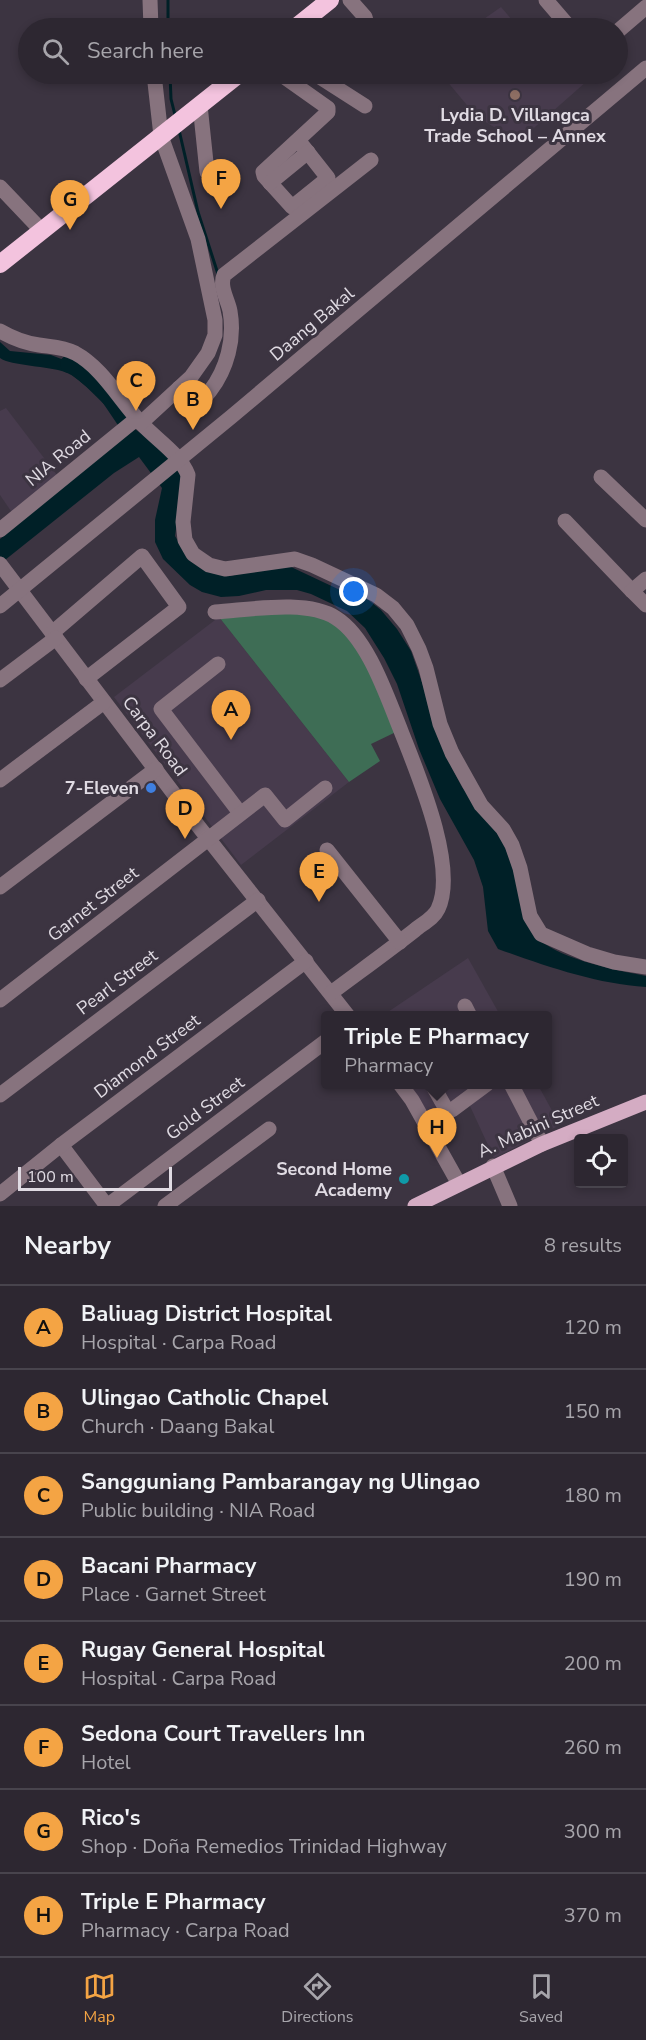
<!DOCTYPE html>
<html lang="en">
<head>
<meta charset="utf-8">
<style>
  body { margin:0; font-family:"Nunito Sans",sans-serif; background:#39333d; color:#f1f3f6 }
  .controls { position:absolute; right:18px; bottom:18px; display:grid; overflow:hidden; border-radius:6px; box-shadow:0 3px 9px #0003 }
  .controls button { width:54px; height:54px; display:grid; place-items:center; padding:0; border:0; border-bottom:2px solid #48444d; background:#2d2731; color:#f1f3f6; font:30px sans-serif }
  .scale { position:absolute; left:18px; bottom:15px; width:154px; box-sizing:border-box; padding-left:6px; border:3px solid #e0dbe3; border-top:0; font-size:16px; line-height:21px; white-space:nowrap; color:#e0dbe3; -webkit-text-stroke:4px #3c3441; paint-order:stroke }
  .you { position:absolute; left:354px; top:592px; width:21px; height:21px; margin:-15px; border:4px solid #fff; border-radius:50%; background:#1a73e8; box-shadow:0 0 0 9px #1a73e833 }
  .badge { display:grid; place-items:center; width:39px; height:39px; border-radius:50%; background:#f4a444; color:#111; font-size:20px; font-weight:700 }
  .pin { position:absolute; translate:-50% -50px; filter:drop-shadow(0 2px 3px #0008) }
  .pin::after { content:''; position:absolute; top:32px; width:21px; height:18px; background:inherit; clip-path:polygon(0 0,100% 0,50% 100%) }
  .popup { position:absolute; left:321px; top:1011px; width:231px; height:78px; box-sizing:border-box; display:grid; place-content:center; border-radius:6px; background:#2d2731; filter:drop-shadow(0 2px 4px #0005); font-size:20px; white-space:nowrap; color:#a7a5ab }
  .popup b { font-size:22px; color:#f1f3f6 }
  .popup::after { content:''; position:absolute; left:50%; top:100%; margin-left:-12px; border:12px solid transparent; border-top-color:#2d2731 }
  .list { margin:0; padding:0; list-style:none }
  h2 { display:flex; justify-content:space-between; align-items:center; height:78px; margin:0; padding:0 24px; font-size:26px }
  h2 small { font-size:20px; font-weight:400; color:#a7a5ab }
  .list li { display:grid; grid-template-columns:39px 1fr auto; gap:18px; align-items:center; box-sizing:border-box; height:84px; padding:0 24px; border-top:2px solid #48444d }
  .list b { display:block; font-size:22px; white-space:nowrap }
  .list p { margin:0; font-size:20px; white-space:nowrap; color:#a7a5ab }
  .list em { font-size:20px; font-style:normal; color:#a7a5ab }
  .icon { flex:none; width:33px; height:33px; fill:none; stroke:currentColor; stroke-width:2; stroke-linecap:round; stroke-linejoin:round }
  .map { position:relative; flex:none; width:646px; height:1206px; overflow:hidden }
  .search { position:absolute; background:#2d2731; box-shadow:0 3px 9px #0003; left:18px; right:18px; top:18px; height:66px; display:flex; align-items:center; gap:15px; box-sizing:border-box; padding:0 21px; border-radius:33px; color:#a7a5ab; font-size:22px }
  .sheet { height:750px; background:#2d2731 }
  nav { display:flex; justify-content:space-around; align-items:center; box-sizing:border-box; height:84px; border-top:2px solid #48444d; background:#2d2731; font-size:16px; color:#a7a5ab }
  nav a { display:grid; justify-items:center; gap:3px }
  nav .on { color:#f4a444 }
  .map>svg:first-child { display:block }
  .built { fill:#473b4d }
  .forest { fill:#3e6d55 }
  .water { fill:#002027 }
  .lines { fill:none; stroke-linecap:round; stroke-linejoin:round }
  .stream { stroke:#002027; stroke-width:3 }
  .river { stroke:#002027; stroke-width:18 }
  .minor { stroke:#87737e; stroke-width:15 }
  .major { stroke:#d4acc3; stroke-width:15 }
  .highway { stroke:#f3c3de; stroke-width:18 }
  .education-dot { fill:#8d6e63; stroke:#3c3441; stroke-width:2 }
  .shop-dot { fill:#3f7fe0; stroke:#3c3441; stroke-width:2 }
  .culture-dot { fill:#0f9aa8; stroke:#3c3441; stroke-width:2 }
  .labels { text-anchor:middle; stroke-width:6; stroke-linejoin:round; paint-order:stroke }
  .poi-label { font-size:18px; font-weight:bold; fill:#e0dbe3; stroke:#3c3441; text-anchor:end }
  .street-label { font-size:18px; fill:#e0dbe3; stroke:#3c3441 }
</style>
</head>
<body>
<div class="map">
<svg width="646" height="1206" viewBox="0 0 646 1206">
  <rect width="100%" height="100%" fill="#3c3441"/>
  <g class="built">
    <polygon points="501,7 519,28 471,28"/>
    <polygon points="441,74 595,74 518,142 476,116"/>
    <polygon points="6,408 60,479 13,514 0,495 0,411"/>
    <polygon points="219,617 349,782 241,865 114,697"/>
    <polygon points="468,958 500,1015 382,1016"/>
    <polygon points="404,1085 538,1085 560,1125 494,1158 469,1104 435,1126"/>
  </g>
  <polygon class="forest" points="225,610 330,615 359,651 398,731 371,744 380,761 349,782 219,617"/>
  <path class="water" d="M0 342 10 351 51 355 77 365 118 409 132 427 146 437 170 459 179 472 183 480 175 536 181 546 212 573 230 576 251 571 289 566 340 590 366 598 381 610 397 629 411 651 452 768 462 787 502 839 540 940C563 960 616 970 646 976V987C596 984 545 966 498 949L488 931 483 887 474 860 440 799 419 749 397 684 384 658 365 628 347 611 311 594 297 590H266L239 596 221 597 202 592 190 585 163 559 155 542V520L162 488 139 457 114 473 0 564V539L75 477 122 422C107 409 82 378 65 372 49 366 11 366 0 358Z"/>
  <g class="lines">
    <g class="stream">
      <polyline points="168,0 168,28"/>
      <polyline points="170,74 171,99 175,115"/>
      <polyline points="179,130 198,212 218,274"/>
    </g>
    <polyline class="river" points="69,364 74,365 105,390 128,424"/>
    <g class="minor">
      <polyline points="150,0 151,28"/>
      <polyline points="350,0 365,17 368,28"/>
      <polyline points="546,0 570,28"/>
      <polyline points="618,31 646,7"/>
      <polyline points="280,74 328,108 328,112 263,172 264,176 292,207 328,178 298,140"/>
      <polyline points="315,74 365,106"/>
      <polyline points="200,105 207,172"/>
      <polyline points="270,183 308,152"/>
      <polyline points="0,187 42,231"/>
      <path d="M0 331C12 338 24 343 39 345 52 347 63 347 75 353 103 368 120 401 142 424 157 440 180 454 188 475L183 522 185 540 193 554 209 565 225 569 295 559 312 565 376 595 393 608 407 625 419 649 426 668 440 724 452 753 481 805 503 829 512 845 520 868 530 916 541 934 587 954 614 962 646 967"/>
      <path d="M179 388 192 403C200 403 205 397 210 391 227 369 235 339 230 311 228 300 219 287 224 275L371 160"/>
      <polyline points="601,477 646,520"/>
      <polyline points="565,521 632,591"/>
      <polyline points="0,530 135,420 141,423 191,377 208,353 215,335 215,320 198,239 161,136 154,74"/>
      <polyline points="0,564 199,827 348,1016"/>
      <polyline points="646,579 632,591 646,605"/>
      <polyline points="0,606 231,417 646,68"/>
      <path d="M215 612C249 610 307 599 336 618 368 638 387 697 401 731 417 772 458 867 438 909 434 918 422 924 415 930 387 952 359 972 331 993"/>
      <polyline points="52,633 142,556 179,607 86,679"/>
      <polyline points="218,664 161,709 240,813"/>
      <polyline points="0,680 56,638"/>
      <polyline points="0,780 104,702"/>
      <polyline points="327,850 400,942"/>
      <polyline points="0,887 156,769"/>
      <polyline points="0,1000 265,795 285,820 325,788"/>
      <polyline points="465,1006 470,1016"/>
      <polyline points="400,1084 412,1100 459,1184"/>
      <polyline points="432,1084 446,1109 452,1110 487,1084"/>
      <polyline points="511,1084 542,1144"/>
      <polyline points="0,1095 258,900"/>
      <polyline points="61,1145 107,1206"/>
      <polyline points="493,1166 510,1206"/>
      <polyline points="0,1194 61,1145 306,961"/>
      <polyline points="107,1206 326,1041"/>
      <polyline points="165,1206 269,1129"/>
    </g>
    <polyline class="major" points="415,1206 542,1144 646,1102"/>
    <g class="highway">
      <polyline points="295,28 330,0"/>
      <polyline points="0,264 239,74"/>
    </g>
  </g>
  <circle class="education-dot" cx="515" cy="95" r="6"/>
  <circle class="shop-dot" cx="151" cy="788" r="6"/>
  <circle class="culture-dot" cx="404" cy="1179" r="6"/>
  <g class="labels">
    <g class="poi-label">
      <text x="515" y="121" text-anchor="middle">Lydia D. Villangca<tspan x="515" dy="21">Trade School – Annex</tspan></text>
      <text x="139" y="794">7-Eleven</text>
      <text x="392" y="1175">Second Home<tspan x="392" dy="21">Academy</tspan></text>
    </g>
    <g class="street-label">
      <text transform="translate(312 324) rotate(-40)" y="6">Daang Bakal</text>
      <text transform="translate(58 458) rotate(-39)" y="6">NIA Road</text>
      <text transform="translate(155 736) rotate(53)" y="6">Carpa Road</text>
      <text transform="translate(93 904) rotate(-38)" y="6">Garnet Street</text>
      <text transform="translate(117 982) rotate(-37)" y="6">Pearl Street</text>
      <text transform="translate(147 1056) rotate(-37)" y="6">Diamond Street</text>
      <text transform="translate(205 1108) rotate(-37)" y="6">Gold Street</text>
      <text transform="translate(538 1126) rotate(-24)" y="6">A. Mabini Street</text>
    </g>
  </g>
</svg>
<div class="controls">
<button><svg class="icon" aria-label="locate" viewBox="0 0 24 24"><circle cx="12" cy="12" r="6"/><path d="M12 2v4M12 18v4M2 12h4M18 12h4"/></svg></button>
</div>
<div class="scale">100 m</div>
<div class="you"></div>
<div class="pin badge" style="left:231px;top:740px">A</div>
<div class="pin badge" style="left:193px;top:430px">B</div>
<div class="pin badge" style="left:136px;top:411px">C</div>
<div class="pin badge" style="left:185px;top:839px">D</div>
<div class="pin badge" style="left:319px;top:902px">E</div>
<div class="pin badge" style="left:221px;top:209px">F</div>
<div class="pin badge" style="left:70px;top:230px">G</div>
<div class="pin badge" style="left:437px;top:1158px">H</div>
<div class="popup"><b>Triple E Pharmacy</b>Pharmacy</div>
<div class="search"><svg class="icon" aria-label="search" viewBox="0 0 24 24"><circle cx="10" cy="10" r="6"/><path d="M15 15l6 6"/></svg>Search here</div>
</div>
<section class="sheet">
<h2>Nearby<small>8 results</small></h2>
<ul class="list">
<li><span class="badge">A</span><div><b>Baliuag District Hospital</b><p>Hospital · Carpa Road</p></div><em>120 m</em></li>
<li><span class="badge">B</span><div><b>Ulingao Catholic Chapel</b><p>Church · Daang Bakal</p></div><em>150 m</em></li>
<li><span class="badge">C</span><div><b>Sangguniang Pambarangay ng Ulingao</b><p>Public building · NIA Road</p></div><em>180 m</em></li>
<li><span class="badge">D</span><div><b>Bacani Pharmacy</b><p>Place · Garnet Street</p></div><em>190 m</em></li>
<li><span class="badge">E</span><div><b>Rugay General Hospital</b><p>Hospital · Carpa Road</p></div><em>200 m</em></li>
<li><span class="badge">F</span><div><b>Sedona Court Travellers Inn</b><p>Hotel</p></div><em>260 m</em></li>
<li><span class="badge">G</span><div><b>Rico's</b><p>Shop · Doña Remedios Trinidad Highway</p></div><em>300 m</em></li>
<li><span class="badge">H</span><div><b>Triple E Pharmacy</b><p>Pharmacy · Carpa Road</p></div><em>370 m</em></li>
</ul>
</section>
<nav>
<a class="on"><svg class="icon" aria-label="map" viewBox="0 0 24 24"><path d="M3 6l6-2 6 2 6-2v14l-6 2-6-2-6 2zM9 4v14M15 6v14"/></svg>Map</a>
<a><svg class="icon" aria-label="directions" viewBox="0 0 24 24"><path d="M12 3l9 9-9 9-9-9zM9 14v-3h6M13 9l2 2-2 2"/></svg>Directions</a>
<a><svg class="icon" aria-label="saved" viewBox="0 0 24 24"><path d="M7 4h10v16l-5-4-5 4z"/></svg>Saved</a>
</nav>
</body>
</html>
